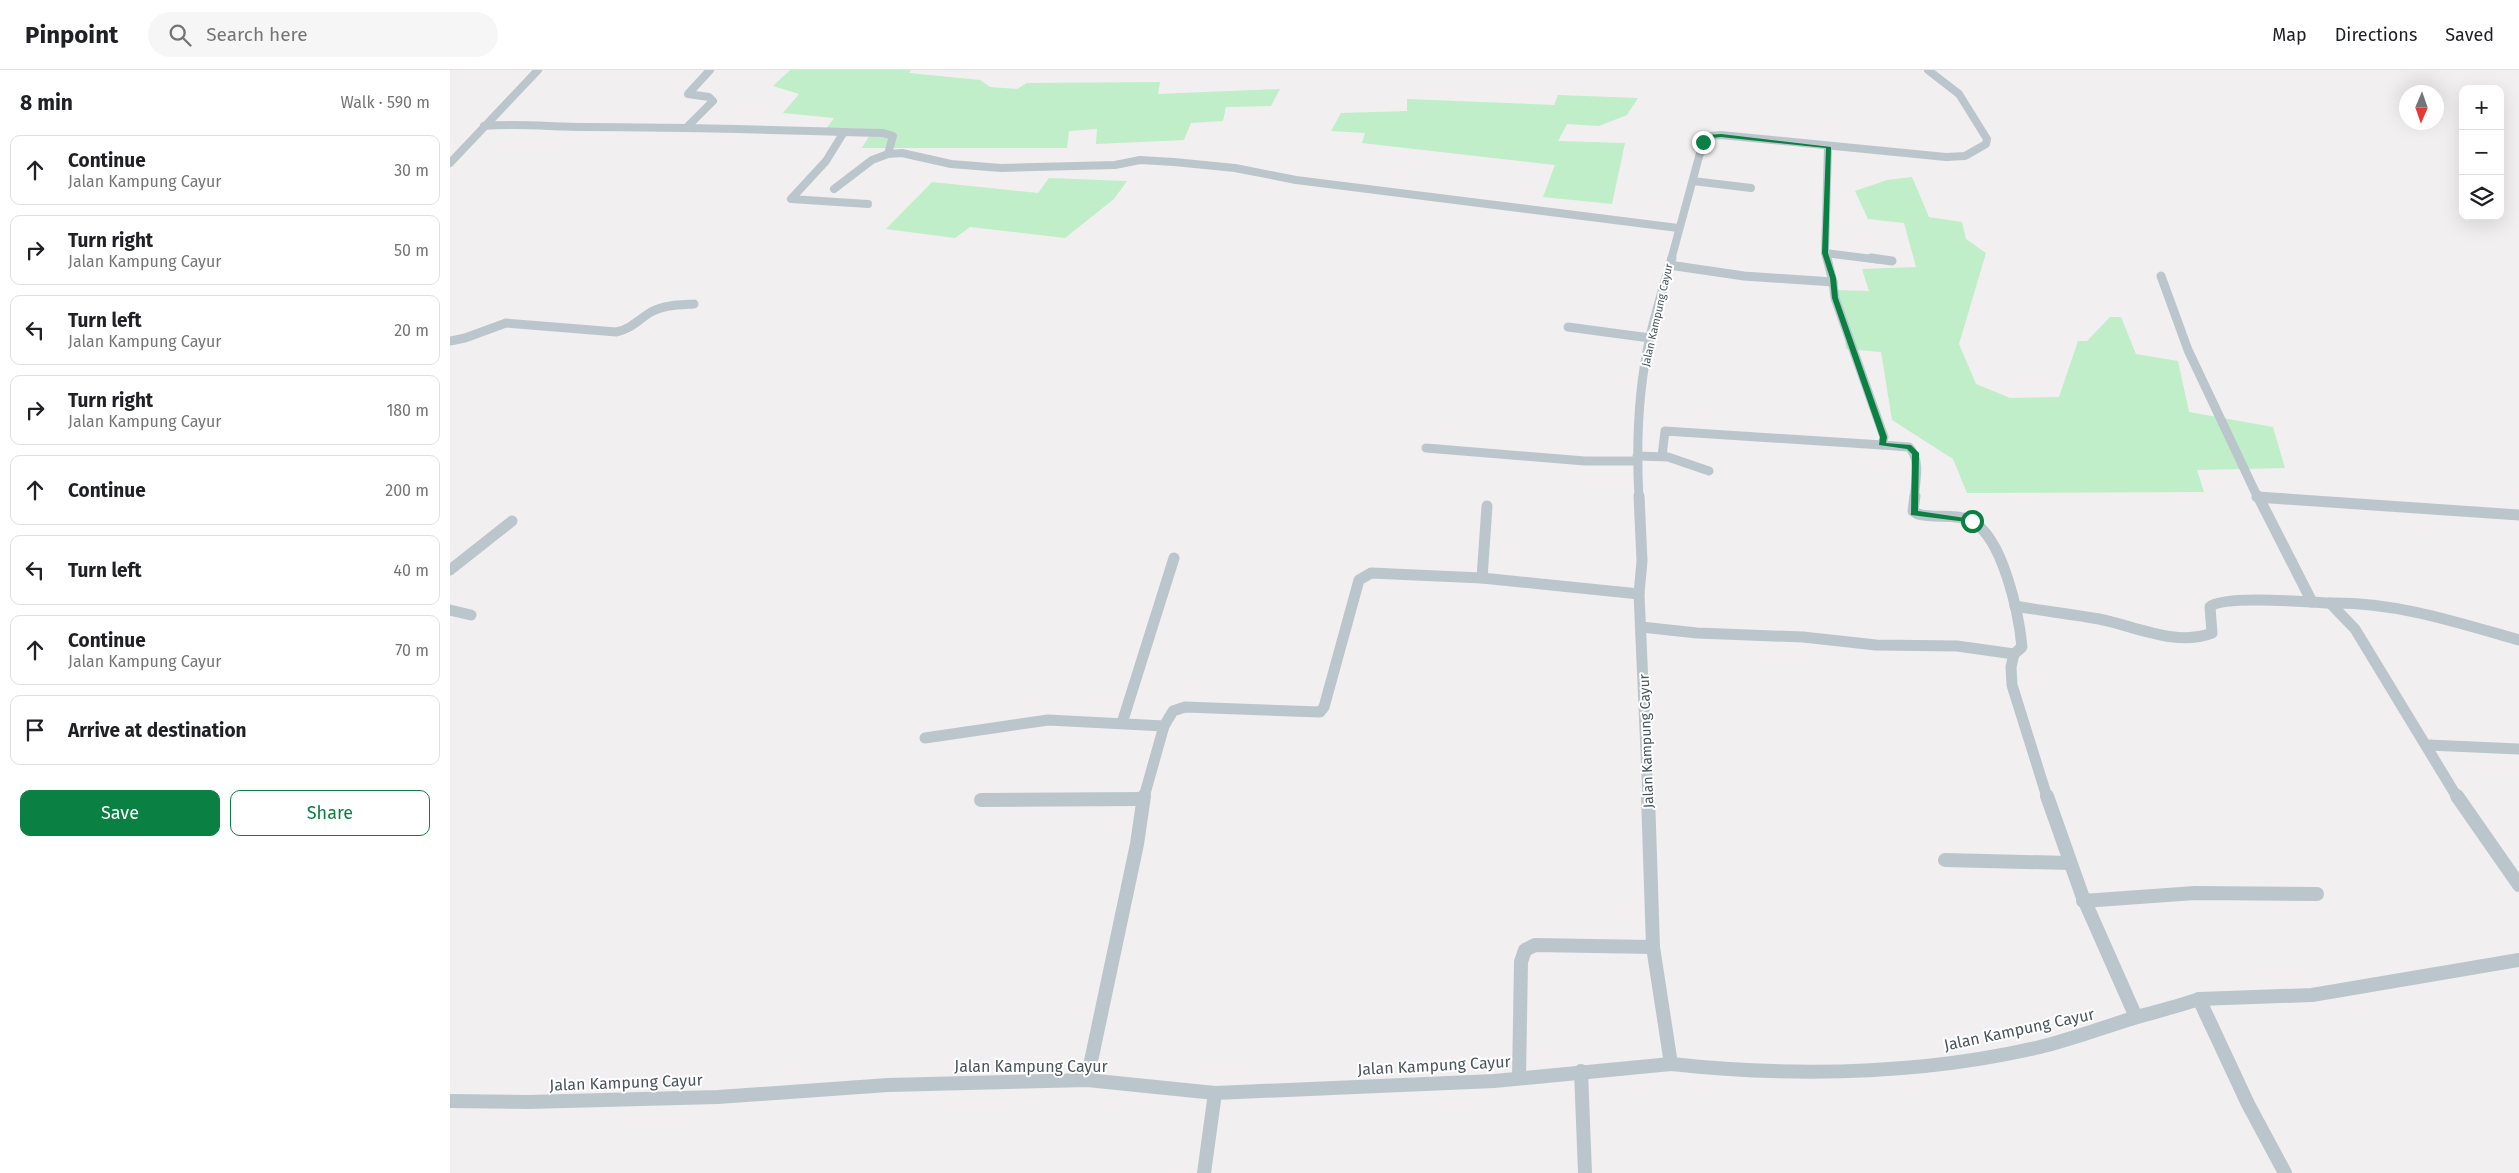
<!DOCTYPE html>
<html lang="en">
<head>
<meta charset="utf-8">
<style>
  body { margin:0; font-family:"Fira Sans",sans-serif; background:#f6f6f6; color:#202124 }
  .controls { position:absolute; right:15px; top:15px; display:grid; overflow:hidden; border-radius:10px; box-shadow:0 5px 20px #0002 }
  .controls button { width:45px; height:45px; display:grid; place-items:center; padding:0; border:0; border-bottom:1px solid #e0e0e0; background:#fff; color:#202124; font:25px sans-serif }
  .compass { position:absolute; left:1949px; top:15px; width:45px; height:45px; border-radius:50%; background:#fff; box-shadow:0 5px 20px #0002; rotate:182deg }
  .stop { position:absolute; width:15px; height:15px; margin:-11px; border:4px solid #0b8043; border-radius:50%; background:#fff }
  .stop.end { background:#0b8043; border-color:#fff; box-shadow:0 1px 5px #0008 }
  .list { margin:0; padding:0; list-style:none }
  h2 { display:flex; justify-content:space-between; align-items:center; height:65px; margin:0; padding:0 20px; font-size:21px }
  h2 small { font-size:16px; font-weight:400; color:#757577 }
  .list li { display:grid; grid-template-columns:32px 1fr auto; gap:15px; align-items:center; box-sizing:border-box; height:70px; margin:0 10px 10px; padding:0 10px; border:1px solid #e0e0e0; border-radius:10px }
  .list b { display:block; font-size:19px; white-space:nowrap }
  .list p { margin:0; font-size:16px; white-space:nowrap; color:#757577 }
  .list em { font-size:16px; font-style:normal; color:#757577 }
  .actions { display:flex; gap:10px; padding:15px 20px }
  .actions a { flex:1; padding:11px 0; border:1px solid #0b8043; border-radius:10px; text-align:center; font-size:18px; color:#0b8043 }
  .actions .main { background:#0b8043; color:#fff }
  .icon { flex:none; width:28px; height:28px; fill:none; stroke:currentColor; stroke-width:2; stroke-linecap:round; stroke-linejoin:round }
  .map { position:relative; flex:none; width:2069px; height:1103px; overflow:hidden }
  header { display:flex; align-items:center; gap:30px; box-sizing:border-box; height:70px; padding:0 25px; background:#fff; border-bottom:1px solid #e0e0e0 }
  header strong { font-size:24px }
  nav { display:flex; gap:28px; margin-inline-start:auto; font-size:18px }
  .search { width:350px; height:45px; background:#f6f6f6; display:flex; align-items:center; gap:12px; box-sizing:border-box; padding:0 18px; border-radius:28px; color:#757577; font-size:19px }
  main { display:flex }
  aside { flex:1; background:#fff }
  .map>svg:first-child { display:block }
  .green { fill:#bfeec8 }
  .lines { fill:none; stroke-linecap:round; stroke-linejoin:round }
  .street-far3 { stroke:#bbc6cc; stroke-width:8 }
  .street-far2 { stroke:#bbc6cc; stroke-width:9 }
  .street-far1 { stroke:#bbc6cc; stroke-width:11 }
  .street { stroke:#bbc6cc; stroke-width:14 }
  .route { fill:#0b8043 }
  .labels { text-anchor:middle; stroke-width:4; stroke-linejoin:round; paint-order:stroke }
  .far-street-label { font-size:11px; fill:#48565c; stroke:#fff }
  .street-label { font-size:14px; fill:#48565c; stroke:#fff }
  .near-street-label { font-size:16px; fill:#48565c; stroke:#fff }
</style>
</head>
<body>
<header>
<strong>Pinpoint</strong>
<div class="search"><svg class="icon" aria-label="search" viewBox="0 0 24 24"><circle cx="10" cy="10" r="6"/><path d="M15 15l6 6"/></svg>Search here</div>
<nav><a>Map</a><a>Directions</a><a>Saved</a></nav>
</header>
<main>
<aside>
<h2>8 min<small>Walk · 590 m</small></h2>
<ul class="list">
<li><svg class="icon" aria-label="ahead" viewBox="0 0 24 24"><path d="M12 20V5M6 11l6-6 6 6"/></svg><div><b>Continue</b><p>Jalan Kampung Cayur</p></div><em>30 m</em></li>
<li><svg class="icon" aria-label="right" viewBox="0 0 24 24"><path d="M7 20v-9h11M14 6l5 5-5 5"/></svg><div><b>Turn right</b><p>Jalan Kampung Cayur</p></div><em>50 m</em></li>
<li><svg class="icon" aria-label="left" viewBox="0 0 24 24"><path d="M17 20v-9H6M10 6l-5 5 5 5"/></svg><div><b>Turn left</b><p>Jalan Kampung Cayur</p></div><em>20 m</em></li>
<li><svg class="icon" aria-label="right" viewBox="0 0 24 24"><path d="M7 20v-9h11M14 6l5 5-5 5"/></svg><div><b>Turn right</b><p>Jalan Kampung Cayur</p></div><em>180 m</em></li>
<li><svg class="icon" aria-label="ahead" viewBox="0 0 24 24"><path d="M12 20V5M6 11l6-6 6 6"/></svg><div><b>Continue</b></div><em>200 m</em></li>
<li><svg class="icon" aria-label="left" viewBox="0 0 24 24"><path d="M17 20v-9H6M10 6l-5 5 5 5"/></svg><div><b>Turn left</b></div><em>40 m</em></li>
<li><svg class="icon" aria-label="ahead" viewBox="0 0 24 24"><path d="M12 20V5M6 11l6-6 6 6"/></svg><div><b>Continue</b><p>Jalan Kampung Cayur</p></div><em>70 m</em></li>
<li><svg class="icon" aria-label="arrive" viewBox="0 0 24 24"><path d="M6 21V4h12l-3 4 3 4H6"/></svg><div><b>Arrive at destination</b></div></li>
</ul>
<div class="actions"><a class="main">Save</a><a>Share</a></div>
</aside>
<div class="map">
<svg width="2069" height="1103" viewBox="0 0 2069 1103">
  <rect width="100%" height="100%" fill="#f2eff0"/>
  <g class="green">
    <polygon points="340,0 461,0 459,3 530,10 540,17 567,19 577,13 710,12 708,24 830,19 821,36 776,37 773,51 741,53 734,70 646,74 647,59 619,61 617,78 412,78 421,63 376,59 384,48 333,43 349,24 323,16"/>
    <polygon points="1108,25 1188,28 1177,45 1149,56 1117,54 1108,71 1175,73 1162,134 1093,127 1105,95 912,73 915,63 881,61 891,43 957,41 957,29 1104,35"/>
    <polygon points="1462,107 1479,147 1512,152 1516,169 1536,183 1509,274 1526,314 1560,328 1609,327 1628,271 1637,271 1660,247 1671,247 1686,284 1728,291 1739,342 1823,357 1835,398 1747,400 1754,422 1517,423 1503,389 1442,350 1431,282 1396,279 1392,237 1385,220 1419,221 1412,199 1466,197 1454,153 1418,149 1405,121 1437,110"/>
    <polygon points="599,108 677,111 664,129 615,168 520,157 505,168 436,159 482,112 588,123"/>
  </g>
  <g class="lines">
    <g class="street-far3">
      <path d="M34 56C69 53 102 57 136 57 235 57 334 60 433 63L443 66 438 84"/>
      <polyline points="237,57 263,31 259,27 238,24 260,0"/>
      <polyline points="394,62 376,91 341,129 418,134"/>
      <polyline points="0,93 88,0"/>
      <polyline points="1243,111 1301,118"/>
      <polyline points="384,119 422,90 438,84 452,83 501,94 551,98 665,95 690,90 724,92 785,98 846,110 1228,158"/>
      <polyline points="1375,183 1378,77"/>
      <polyline points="1221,190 1253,72 1260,66 1271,65 1496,87 1515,86 1536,74 1537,69 1509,24 1478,0"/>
      <polyline points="1377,190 1375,183 1431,190"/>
    </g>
    <g class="street-far2">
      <polyline points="1421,188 1442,191"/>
      <polyline points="1219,195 1294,206 1383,212 1377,188"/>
      <polyline points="1711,206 1738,280 1808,428"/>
      <path d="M1383 212 1385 228 1434 367 1432 375 1459 377C1471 389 1466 411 1464 428"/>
      <polyline points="1118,257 1200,268"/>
      <path d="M0 271 15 268 56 253 166 262C181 259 188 250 201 242 214 235 229 235 244 234"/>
      <polyline points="976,378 1135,391 1187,391"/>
      <polyline points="1187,386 1218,387 1259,401"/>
      <polyline points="1212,386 1215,361 1432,375"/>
      <polyline points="1807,427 1816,428"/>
      <path d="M1189 428C1186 374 1188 319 1200 267 1206 240 1214 214 1222 188"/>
    </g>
    <g class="street-far1">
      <polyline points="1189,426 1192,491 1189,524 1198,727"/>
      <path d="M1465 426 1463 441 1468 444C1485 449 1506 443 1521 451 1553 466 1569 545 1572 577L1564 584"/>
      <polyline points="1808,426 1862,532"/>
      <polyline points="1807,427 2069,445"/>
      <polyline points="0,500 62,451"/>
      <polyline points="1032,508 1037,436"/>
      <path d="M1880 533C1946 532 2006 552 2069 570"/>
      <path d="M1565 536C1593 541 1621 544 1649 549 1685 556 1726 577 1762 563L1760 537C1772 525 1859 532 1880 533L1905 559 2007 727"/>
      <polyline points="0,540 21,545"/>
      <polyline points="1191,557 1247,563 1353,567 1426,575 1507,576 1564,584 1561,597 1562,615 1597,727"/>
      <polyline points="672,653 724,488"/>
      <polyline points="475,668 598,650 714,656"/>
      <polyline points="1978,675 2069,679"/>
      <polyline points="694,727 714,656 723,641 735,637 870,642 874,637 909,510 921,503 1032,508 1189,524"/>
    </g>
    <g class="street">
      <polyline points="1597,726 1632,825 1686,947"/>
      <polyline points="2007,726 2069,815"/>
      <polyline points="531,730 693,729"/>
      <polyline points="1495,790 1619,793"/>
      <polyline points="1633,831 1745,823 1867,824"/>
      <polyline points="1749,929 1862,925 2069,890"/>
      <path d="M1221 994C1343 1007 1469 1005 1590 977 1623 969 1654 957 1687 947 1708 941 1729 936 1749 929L1798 1034 1835 1103"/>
      <polyline points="1131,1001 1135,1103"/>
      <polyline points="1069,1008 1071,892 1075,880 1085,875 1203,877"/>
      <polyline points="637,1010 687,774 694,726"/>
      <polyline points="0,1031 78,1032 268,1027 438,1015 637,1010 765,1023 1044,1011 1221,994 1203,877 1198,726"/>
      <polyline points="754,1103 765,1023"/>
    </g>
  </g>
  <polygon class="route" points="1271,64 1381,77 1378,183 1386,208 1388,228 1437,367 1436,373 1461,375 1469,383 1468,441 1522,449 1525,449 1525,453 1461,445 1462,384 1457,379 1429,375 1430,367 1382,228 1380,208 1372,183 1376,78 1271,67 1261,68 1254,73 1250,72 1258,65"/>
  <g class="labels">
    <g class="far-street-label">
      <text transform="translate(1207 245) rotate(-77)" y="4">Jalan Kampung Cayur</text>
    </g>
    <g class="street-label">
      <text transform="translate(1196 671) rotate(-92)" y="5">Jalan Kampung Cayur</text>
    </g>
    <g class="near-street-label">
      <text transform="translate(1569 959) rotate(-12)" y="6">Jalan Kampung Cayur</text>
      <text transform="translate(984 995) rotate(-3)" y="6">Jalan Kampung Cayur</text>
      <text x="581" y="1002">Jalan Kampung Cayur</text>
      <text transform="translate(176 1012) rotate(-2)" y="6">Jalan Kampung Cayur</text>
    </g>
  </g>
</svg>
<div class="controls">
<button>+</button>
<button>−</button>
<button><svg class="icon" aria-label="layers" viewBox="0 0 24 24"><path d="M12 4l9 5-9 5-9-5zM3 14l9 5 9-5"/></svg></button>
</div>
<svg class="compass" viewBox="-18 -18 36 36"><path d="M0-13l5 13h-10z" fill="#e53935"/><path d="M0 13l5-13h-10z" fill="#757577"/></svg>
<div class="stop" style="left:1522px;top:451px"></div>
<div class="stop end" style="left:1253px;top:72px"></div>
</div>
</main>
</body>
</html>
